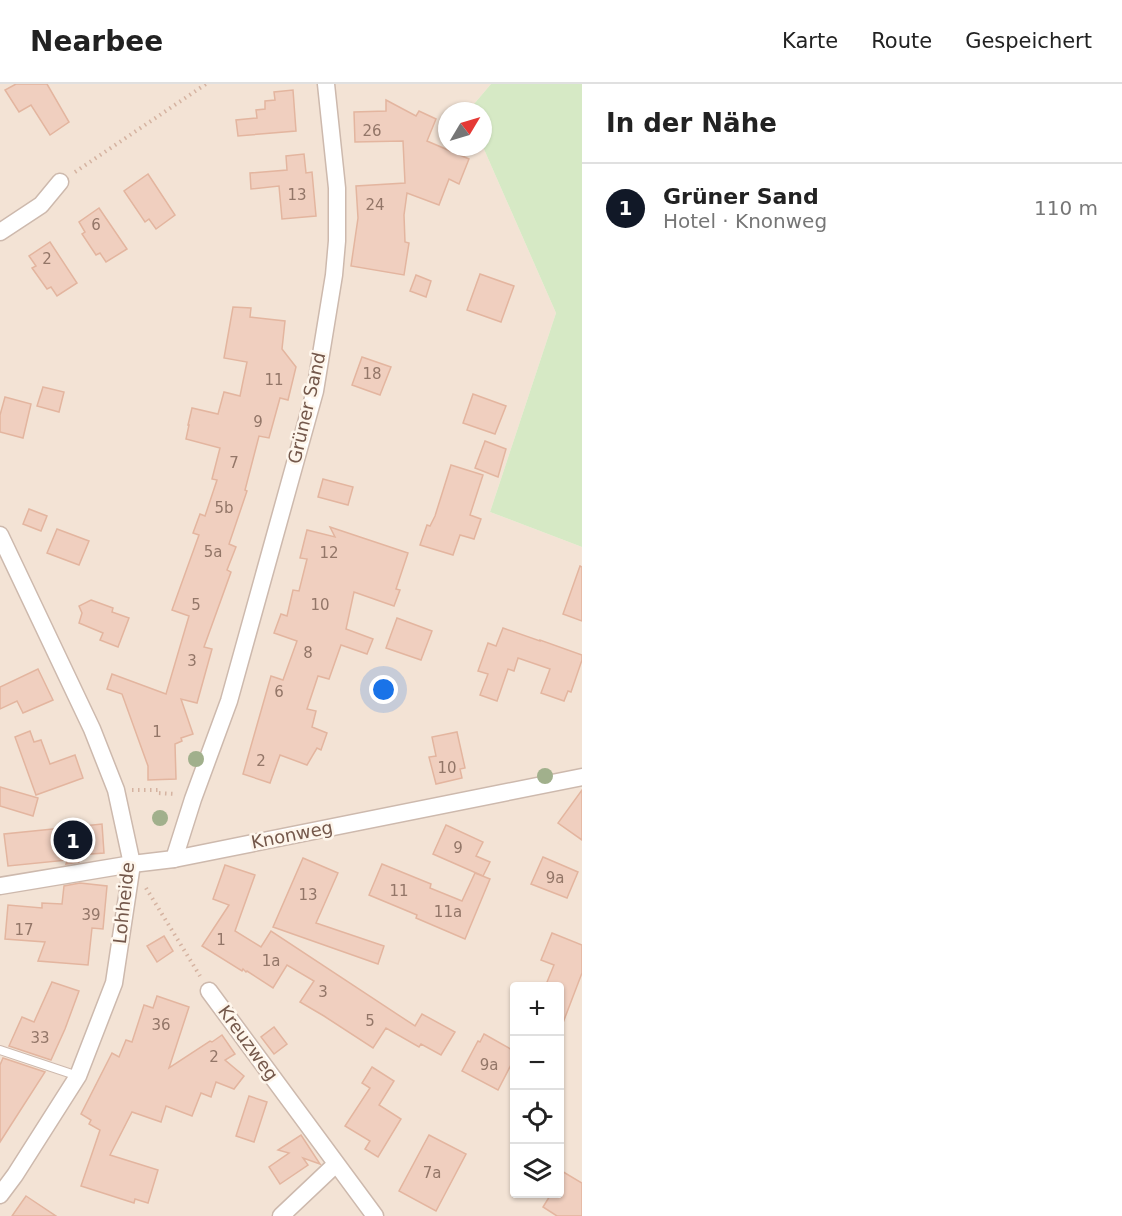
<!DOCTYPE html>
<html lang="de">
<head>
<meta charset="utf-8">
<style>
  body { margin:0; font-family:"DejaVu Sans",sans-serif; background:#f2f2f2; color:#222 }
  .controls { position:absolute; right:18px; bottom:18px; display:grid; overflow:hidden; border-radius:6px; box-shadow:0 2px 4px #0004 }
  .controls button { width:54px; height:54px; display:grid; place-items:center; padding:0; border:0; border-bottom:2px solid #e0e0e0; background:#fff; color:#222; font:30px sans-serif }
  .compass { position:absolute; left:438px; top:18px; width:54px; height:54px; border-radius:50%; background:#fff; box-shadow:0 2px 4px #0004; rotate:52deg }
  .you { position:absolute; left:384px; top:606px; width:21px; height:21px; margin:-15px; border:4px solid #fff; border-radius:50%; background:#1a73e8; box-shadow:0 0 0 9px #1a73e833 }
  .badge { display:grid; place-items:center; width:39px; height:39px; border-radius:50%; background:#111827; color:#fff; font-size:20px; font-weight:700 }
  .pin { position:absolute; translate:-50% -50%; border:3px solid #fff; box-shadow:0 2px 6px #0006 }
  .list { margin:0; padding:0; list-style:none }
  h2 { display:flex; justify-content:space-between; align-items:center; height:78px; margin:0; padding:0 24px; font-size:26px }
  h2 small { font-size:20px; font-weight:400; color:#767676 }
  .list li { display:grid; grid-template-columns:39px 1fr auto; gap:18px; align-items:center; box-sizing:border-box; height:90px; padding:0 24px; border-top:2px solid #e0e0e0 }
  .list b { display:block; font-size:22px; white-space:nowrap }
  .list p { margin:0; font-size:20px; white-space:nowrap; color:#767676 }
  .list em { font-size:20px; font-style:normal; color:#767676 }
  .icon { flex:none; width:33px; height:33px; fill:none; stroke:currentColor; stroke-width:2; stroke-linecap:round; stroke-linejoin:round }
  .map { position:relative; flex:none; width:582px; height:1132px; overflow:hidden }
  header { display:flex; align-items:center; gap:36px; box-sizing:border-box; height:84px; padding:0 30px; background:#fff; border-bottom:2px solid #e0e0e0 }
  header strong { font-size:28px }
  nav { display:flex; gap:33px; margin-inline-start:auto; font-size:21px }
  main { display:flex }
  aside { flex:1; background:#fff }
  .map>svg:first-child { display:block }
  .residential { fill:#f3e3d5; fill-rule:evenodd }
  .green { fill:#d6e9c5 }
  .building { fill:#f0cfbf; stroke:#e3b59f; stroke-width:1.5 }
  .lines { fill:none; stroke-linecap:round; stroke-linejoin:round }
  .lane-casing { stroke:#cdb9ad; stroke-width:10 }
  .street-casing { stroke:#cdb9ad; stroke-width:19 }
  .path { stroke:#d5b3a1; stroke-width:4; stroke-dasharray:1.5 4.5; stroke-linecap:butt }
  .lane { stroke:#fff; stroke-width:8 }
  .street { stroke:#fff; stroke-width:16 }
  .tree { fill:#a1b08c }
  .labels { text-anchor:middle; stroke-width:5; stroke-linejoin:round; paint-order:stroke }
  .number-label { font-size:15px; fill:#937668 }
  .street-label { font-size:18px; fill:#74584b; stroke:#fef6ec }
</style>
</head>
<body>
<header>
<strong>Nearbee</strong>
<nav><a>Karte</a><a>Route</a><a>Gespeichert</a></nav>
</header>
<main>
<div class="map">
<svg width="582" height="1132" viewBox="0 0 582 1132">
  <rect width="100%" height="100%" fill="#fcf2e6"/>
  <path class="residential" d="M0 0H491L468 27H447V63H483L556 229 490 428 582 463V1132H0ZM514 902H560V1110H514Z"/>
  <polygon class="green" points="491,0 582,0 582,463 490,428 556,229 483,63 483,27 468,27"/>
  <g class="building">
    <polygon points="16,0 47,0 69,38 50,51 31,21 19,28 5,6"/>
    <polygon points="293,6 296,47 238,52 236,36 257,34 256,26 265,25 265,17 275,16 274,8"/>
    <polygon points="386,16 416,32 419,27 436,35 427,57 469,75 459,100 449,95 439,121 407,109 404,131 405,158 409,159 404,191 351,182 358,134 356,102 405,99 403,57 355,58 354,28 386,27"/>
    <polygon points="304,70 306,89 312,88 316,132 282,135 279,102 251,105 250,89 287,86 286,72"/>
    <polygon points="148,90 175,131 156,145 149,135 145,138 124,107"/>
    <polygon points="99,124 127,165 106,178 100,169 96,171 82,150 85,148 79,138"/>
    <polygon points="50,158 77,199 57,212 51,203 47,205 32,184 36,182 29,172"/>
    <polygon points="480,190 514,202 501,238 467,226"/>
    <polygon points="416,191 431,197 426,213 410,207"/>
    <polygon points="233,223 251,224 250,233 285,237 282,265 296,283 288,316 280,314 269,354 259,352 245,406 247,407 229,460 236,463 227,486 231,488 204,563 212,565 197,619 181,615 193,650 181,654 182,657 175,660 176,695 148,696 148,682 122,610 107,605 112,590 166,610 189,532 172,526 199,451 193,449 200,430 205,432 217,396 212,395 220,364 186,355 189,341 188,341 192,324 218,330 224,308 240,312 247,278 224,274"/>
    <polygon points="362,273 391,283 380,311 352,301"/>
    <polygon points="43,303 64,308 59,328 37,322"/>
    <polygon points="473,310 506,322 495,350 463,339"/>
    <polygon points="5,313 31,320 23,354 0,348 0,331"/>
    <polygon points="485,357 506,365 498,393 475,384"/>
    <polygon points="451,381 483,391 470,431 481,435 474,455 460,451 453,471 420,461 427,441 430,442 435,432"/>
    <polygon points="323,395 353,403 348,421 318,413"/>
    <polygon points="29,425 47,432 41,447 23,440"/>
    <polygon points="330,443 408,469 396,505 400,506 394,522 354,508 346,545 373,555 367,570 341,561 329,595 318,592 307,625 316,627 312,643 327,649 321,666 317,664 307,681 280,671 270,699 243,690 271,592 283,596 297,557 274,549 281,530 287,532 293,506 299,507 307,475 300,474 307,446 335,453"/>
    <polygon points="57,445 89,457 79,481 47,469"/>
    <polygon points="580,482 582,483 582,537 563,530"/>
    <polygon points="91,516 113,524 112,528 129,534 118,563 100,556 103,549 79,539 82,529 79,522"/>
    <polygon points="397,534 432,547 421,576 386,564"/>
    <polygon points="503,544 540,557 540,556 582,571 582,576 571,608 568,607 564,617 541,609 550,585 518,574 514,587 508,585 497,617 480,611 488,590 478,587 488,559 496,562"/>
    <polygon points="38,585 53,616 23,629 17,617 0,625 0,603"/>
    <polygon points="30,647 34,658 41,656 50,680 75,671 83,694 36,711 15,653"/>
    <polygon points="457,648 465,684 460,685 462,694 436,700 429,673 436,672 432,653"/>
    <polygon points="0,703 38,714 33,732 0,722"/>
    <polygon points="582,706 582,756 558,739"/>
    <polygon points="102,740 104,769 78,771 79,778 66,780 67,776 8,782 4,750"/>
    <polygon points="446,741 483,758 476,772 490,778 483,792 433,770"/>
    <polygon points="543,773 578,788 567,814 531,800"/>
    <polygon points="303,774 338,789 316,839 384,862 378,880 273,843"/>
    <polygon points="382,780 431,800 430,804 462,817 475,789 490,795 465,855 416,834 417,831 369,811"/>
    <polygon points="225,781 255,791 235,847 261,863 271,847 415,942 422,930 455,948 441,971 421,960 419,963 386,944 373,964 324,932 300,918 314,897 287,881 273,904 247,887 246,888 243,885 242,887 202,862 229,821 213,815"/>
    <polygon points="80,799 107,802 103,845 92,844 88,881 38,877 45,858 5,855 8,821 42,824 42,819 62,820 64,802"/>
    <polygon points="552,849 582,861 582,889 561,944 560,944 560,903 545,903 554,881 541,876"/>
    <polygon points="164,852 173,867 157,878 147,862"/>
    <polygon points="52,898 79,907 65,945 51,976 9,962 22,933 34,938"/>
    <polygon points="157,912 189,923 169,984 210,957 212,958 222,951 235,970 225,976 244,992 234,1005 216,998 211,1013 201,1009 192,1032 166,1022 161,1038 132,1028 110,1071 158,1086 148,1119 135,1115 134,1119 81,1102 100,1046 89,1040 91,1036 81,1030 112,969 119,973 126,956 132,958 144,921 153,924"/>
    <polygon points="274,943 287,960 274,970 261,953"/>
    <polygon points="484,950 514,967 514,975 498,1006 462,987 478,957 480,958"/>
    <polygon points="3,974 45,988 0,1058 0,981"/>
    <polygon points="372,983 394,997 379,1021 401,1035 378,1073 365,1065 370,1057 345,1042 370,1004 362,999"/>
    <polygon points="249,1012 267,1018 254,1058 236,1052"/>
    <polygon points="301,1051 320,1080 303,1074 308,1081 280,1100 269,1083 289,1069 278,1066"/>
    <polygon points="429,1051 466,1070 436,1127 399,1107"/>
    <polygon points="560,1086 582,1099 582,1132 557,1132 543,1123 551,1110 560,1110"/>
    <polygon points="26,1112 56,1132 12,1132"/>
  </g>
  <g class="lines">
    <g class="lane-casing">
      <polyline id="lane" points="0,966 78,992"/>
    </g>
    <g class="street-casing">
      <g id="street">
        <polyline points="0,148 41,121 60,98"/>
        <polyline points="0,451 92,645 116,706 132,780 114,899 78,992 15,1091 0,1111"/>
        <polyline points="174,775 193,715 229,617 315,307 334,191 337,157 337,104 326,0"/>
        <polyline points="0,802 132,780 174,775 582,693"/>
        <polyline points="209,907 375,1132"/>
        <polyline points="281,1132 336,1080"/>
      </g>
    </g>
    <g class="path">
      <polyline points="75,88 206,0"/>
      <polyline points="132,706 158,706 158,709 176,710"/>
      <polyline points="146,804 200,892"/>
    </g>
    <use href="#lane" class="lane"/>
    <use href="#street" class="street"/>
  </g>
  <g class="tree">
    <circle cx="196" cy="675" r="8"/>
    <circle cx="545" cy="692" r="8"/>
    <circle cx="160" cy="734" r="8"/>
  </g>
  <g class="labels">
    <g class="number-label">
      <text x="372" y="52">26</text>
      <text x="297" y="116">13</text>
      <text x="375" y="126">24</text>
      <text x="96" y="146">6</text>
      <text x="47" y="180">2</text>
      <text x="372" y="295">18</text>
      <text x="274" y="301">11</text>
      <text x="258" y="343">9</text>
      <text x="234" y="384">7</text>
      <text x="224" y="429">5b</text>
      <text x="213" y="473">5a</text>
      <text x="329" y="474">12</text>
      <text x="196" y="526">5</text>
      <text x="320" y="526">10</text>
      <text x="308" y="574">8</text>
      <text x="192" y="582">3</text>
      <text x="279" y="613">6</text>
      <text x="157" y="653">1</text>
      <text x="261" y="682">2</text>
      <text x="447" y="689">10</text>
      <text x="458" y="769">9</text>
      <text x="555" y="799">9a</text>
      <text x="399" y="812">11</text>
      <text x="308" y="816">13</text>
      <text x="448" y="833">11a</text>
      <text x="91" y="836">39</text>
      <text x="24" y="851">17</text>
      <text x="221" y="861">1</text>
      <text x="271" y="882">1a</text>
      <text x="323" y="913">3</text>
      <text x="370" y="942">5</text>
      <text x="161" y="946">36</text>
      <text x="40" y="959">33</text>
      <text x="214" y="978">2</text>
      <text x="489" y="986">9a</text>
      <text x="432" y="1094">7a</text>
    </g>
    <g class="street-label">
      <text transform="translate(307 324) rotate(-77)" y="6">Grüner Sand</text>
      <text transform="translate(292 751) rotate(-11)" y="6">Knonweg</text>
      <text transform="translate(124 819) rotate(-84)" y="6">Lohheide</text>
      <text transform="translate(248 959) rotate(54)" y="6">Kreuzweg</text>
    </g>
  </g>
</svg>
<div class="controls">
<button>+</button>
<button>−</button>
<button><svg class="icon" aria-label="locate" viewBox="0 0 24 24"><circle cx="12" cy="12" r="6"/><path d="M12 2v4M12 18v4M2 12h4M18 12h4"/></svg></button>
<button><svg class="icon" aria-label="layers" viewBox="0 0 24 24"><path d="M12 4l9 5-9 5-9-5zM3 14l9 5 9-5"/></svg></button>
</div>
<svg class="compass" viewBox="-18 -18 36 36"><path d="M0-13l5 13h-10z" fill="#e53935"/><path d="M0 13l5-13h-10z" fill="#767676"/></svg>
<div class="you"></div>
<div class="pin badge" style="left:73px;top:756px">1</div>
</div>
<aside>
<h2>In der Nähe<small></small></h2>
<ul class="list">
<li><span class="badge">1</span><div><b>Grüner Sand</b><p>Hotel · Knonweg</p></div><em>110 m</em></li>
</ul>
</aside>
</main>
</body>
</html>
